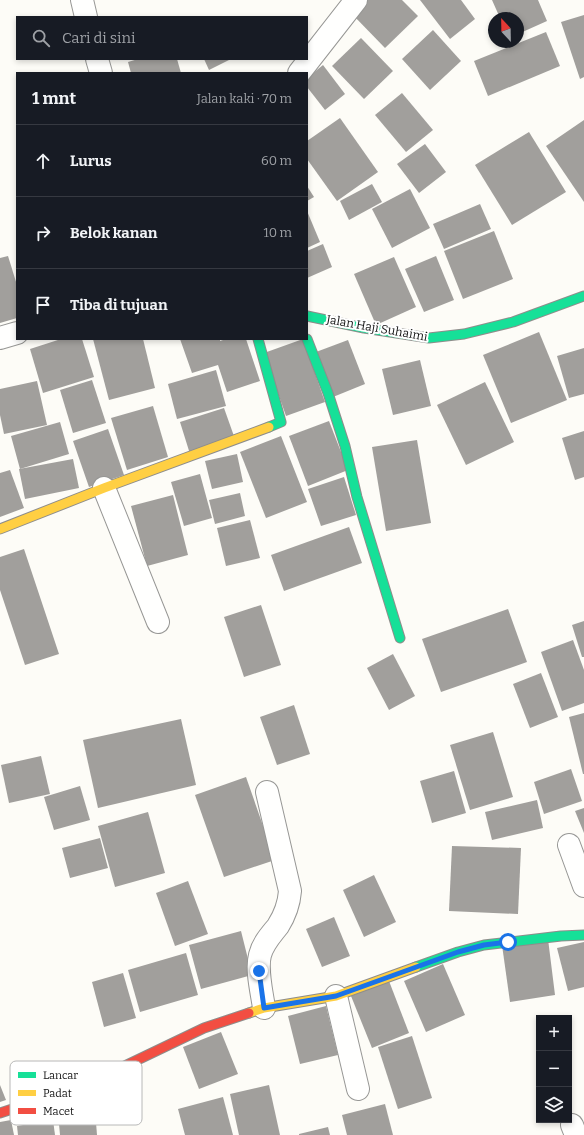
<!DOCTYPE html>
<html lang="id">
<head>
<meta charset="utf-8">
<style>
  body { margin:0; font-family:Bitter,serif; background:#20242c; color:#f1f3f6 }
  .controls { position:absolute; right:12px; bottom:12px; display:grid; overflow:hidden; border-radius:0px; box-shadow:0 2px 6px #0003 }
  .controls button { width:36px; height:36px; display:grid; place-items:center; padding:0; border:0; border-bottom:1px solid #363941; background:#171b24; color:#f1f3f6; font:20px sans-serif }
  .compass { position:absolute; left:488px; top:12px; width:36px; height:36px; border-radius:50%; background:#171b24; box-shadow:0 2px 6px #0003; rotate:338deg }
  .stop { position:absolute; width:12px; height:12px; margin:-9px; border:3px solid #1a73e8; border-radius:50%; background:#fff }
  .stop.end { background:#1a73e8; border-color:#fff; box-shadow:0 1px 4px #0008 }
  .list { margin:0; padding:0; list-style:none }
  h2 { display:flex; justify-content:space-between; align-items:center; height:52px; margin:0; padding:0 16px; font-size:17px }
  h2 small { font-size:13px; font-weight:400; color:#9ea1a6 }
  .list li { display:grid; grid-template-columns:26px 1fr auto; gap:12px; align-items:center; box-sizing:border-box; height:72px; padding:0 16px; border-top:1px solid #363941 }
  .list b { display:block; font-size:15px; white-space:nowrap }
  .list em { font-size:13px; font-style:normal; color:#9ea1a6 }
  .icon { flex:none; width:22px; height:22px; fill:none; stroke:currentColor; stroke-width:2; stroke-linecap:round; stroke-linejoin:round }
  .map { position:relative; flex:none; width:584px; height:1135px; overflow:hidden }
  .search { position:absolute; background:#171b24; box-shadow:0 2px 6px #0003; left:16px; top:16px; width:292px; height:44px; display:flex; align-items:center; gap:10px; box-sizing:border-box; padding:0 14px; border-radius:0px; color:#9ea1a6; font-size:15px }
  .panel { position:absolute; background:#171b24; box-shadow:0 2px 6px #0003; left:16px; top:72px; width:292px; height:268px; border-radius:0px }
  .map>svg:first-child { display:block }
  .building { fill:#a19f9c }
  .lines { fill:none; stroke-linecap:round; stroke-linejoin:round }
  .street-casing { stroke:#979795; stroke-width:24 }
  .fast-casing { stroke:#8e8d8b; stroke-width:11 }
  .slow-casing { stroke:#8e8d8b; stroke-width:11 }
  .jam-casing { stroke:#8e8d8b; stroke-width:11 }
  .street { stroke:#fffffe; stroke-width:22 }
  .fast { stroke:#16e098; stroke-width:9 }
  .slow { stroke:#ffcf43; stroke-width:9 }
  .jam { stroke:#f24e42; stroke-width:9 }
  .route { stroke:#1a73e8; stroke-width:5 }
  .labels { text-anchor:middle; stroke-width:4; stroke-linejoin:round; paint-order:stroke }
  .street-label { font-size:12px; fill:#111; stroke:#fff }
  .key { fill:#fff; stroke:#b8b8b8; stroke-width:1 }
  .key-label { font-size:11px; fill:#111 }
</style>
</head>
<body>
<div class="map">
<svg width="584" height="1135" viewBox="0 0 584 1135">
  <rect width="100%" height="100%" fill="#fdfcf7"/>
  <g class="building">
    <polygon points="366,0 402,0 418,16 385,48 352,14"/>
    <polygon points="420,0 461,0 475,19 450,39"/>
    <polygon points="492,0 538,0 547,21 518,34 518,18 500,18"/>
    <polygon points="584,15 584,77 580,79 561,22"/>
    <polygon points="433,30 461,61 430,90 402,59"/>
    <polygon points="546,32 560,66 488,96 474,61"/>
    <polygon points="361,38 393,71 364,99 332,66"/>
    <polygon points="138,59 177,59 181,73 131,73 128,62"/>
    <polygon points="204,59 231,59 209,70"/>
    <polygon points="323,65 345,94 325,110 307,87 307,78"/>
    <polygon points="402,93 433,130 406,152 375,115"/>
    <polygon points="340,118 378,172 337,201 307,159 307,141"/>
    <polygon points="584,120 584,202 546,146"/>
    <polygon points="529,132 566,192 512,225 475,165"/>
    <polygon points="425,144 446,172 419,193 397,164"/>
    <polygon points="372,184 382,202 349,220 340,201"/>
    <polygon points="307,186 314,197 307,201"/>
    <polygon points="410,189 430,228 392,248 372,209"/>
    <polygon points="480,204 491,229 444,249 433,224"/>
    <polygon points="307,211 320,242 307,248"/>
    <polygon points="494,231 513,279 463,299 444,251"/>
    <polygon points="323,244 332,267 307,278 307,251"/>
    <polygon points="8,256 17,285 17,318 0,323 0,258"/>
    <polygon points="436,256 454,300 424,312 405,269"/>
    <polygon points="394,257 416,307 376,325 354,274"/>
    <polygon points="539,332 567,400 511,423 483,355"/>
    <polygon points="61,339 82,339 94,377 43,393 30,349"/>
    <polygon points="93,339 143,339 155,388 109,400"/>
    <polygon points="180,339 220,339 220,341 226,339 246,339 260,381 227,392 218,365 192,373"/>
    <polygon points="303,339 325,402 286,416 264,353"/>
    <polygon points="348,340 365,384 333,397 316,352"/>
    <polygon points="584,348 584,394 569,398 557,356"/>
    <polygon points="420,360 431,406 393,415 382,369"/>
    <polygon points="216,370 226,406 177,419 168,384"/>
    <polygon points="92,380 106,423 73,433 60,390"/>
    <polygon points="37,381 47,425 4,434 0,415 0,389"/>
    <polygon points="485,382 514,442 466,465 437,405"/>
    <polygon points="153,406 168,457 127,470 111,418"/>
    <polygon points="224,408 235,439 190,454 180,422"/>
    <polygon points="329,421 348,470 308,486 289,436"/>
    <polygon points="60,422 69,454 20,469 11,436"/>
    <polygon points="108,429 124,475 89,487 73,441"/>
    <polygon points="584,431 584,477 575,480 562,438"/>
    <polygon points="281,436 307,502 266,518 240,452"/>
    <polygon points="417,440 431,523 386,531 372,447"/>
    <polygon points="237,454 243,482 212,489 205,461"/>
    <polygon points="73,459 79,488 25,499 19,469"/>
    <polygon points="10,470 24,508 0,517 0,473"/>
    <polygon points="200,474 212,518 184,526 171,482"/>
    <polygon points="344,477 356,515 321,526 308,489"/>
    <polygon points="240,493 245,516 215,524 209,500"/>
    <polygon points="173,495 188,555 147,566 131,506"/>
    <polygon points="250,520 260,558 226,566 217,528"/>
    <polygon points="349,527 362,563 284,591 271,555"/>
    <polygon points="24,549 59,654 25,665 0,590 0,557"/>
    <polygon points="261,605 281,665 244,677 224,617"/>
    <polygon points="508,609 527,662 441,692 422,639"/>
    <polygon points="584,621 584,657 582,657 572,625"/>
    <polygon points="573,640 584,670 584,703 562,711 541,652"/>
    <polygon points="393,654 415,696 389,710 367,668"/>
    <polygon points="541,673 558,717 530,728 513,684"/>
    <polygon points="294,705 310,754 277,765 260,717"/>
    <polygon points="584,713 584,774 583,774 569,717"/>
    <polygon points="181,719 196,785 98,808 83,740"/>
    <polygon points="493,732 513,797 470,810 450,745"/>
    <polygon points="41,756 50,794 9,803 1,765"/>
    <polygon points="571,769 582,801 544,814 534,782"/>
    <polygon points="454,771 466,813 432,823 420,781"/>
    <polygon points="246,777 275,860 224,877 195,795"/>
    <polygon points="80,786 90,820 54,830 44,797"/>
    <polygon points="537,800 543,828 492,840 485,812"/>
    <polygon points="584,808 584,833 575,811"/>
    <polygon points="148,812 165,873 115,887 98,826"/>
    <polygon points="100,838 108,868 70,878 62,848"/>
    <polygon points="452,846 521,848 518,914 449,911"/>
    <polygon points="374,875 396,922 364,937 343,890"/>
    <polygon points="188,881 208,934 175,946 156,893"/>
    <polygon points="334,917 350,956 322,967 306,929"/>
    <polygon points="241,931 252,975 201,989 189,945"/>
    <polygon points="548,939 555,995 510,1002 502,945"/>
    <polygon points="584,942 584,987 568,991 557,948"/>
    <polygon points="186,953 198,995 140,1012 128,970"/>
    <polygon points="443,964 465,1015 426,1032 404,981"/>
    <polygon points="123,973 136,1018 104,1027 92,982"/>
    <polygon points="389,981 409,1033 372,1048 351,996"/>
    <polygon points="326,1006 338,1055 300,1064 288,1016"/>
    <polygon points="221,1032 238,1074 199,1089 183,1047"/>
    <polygon points="412,1036 432,1098 398,1109 378,1047"/>
    <polygon points="0,1085 6,1100 0,1102"/>
    <polygon points="269,1085 280,1135 239,1135 230,1094"/>
    <polygon points="223,1097 233,1135 185,1135 178,1109"/>
    <polygon points="385,1104 393,1135 347,1135 342,1115"/>
    <polygon points="95,1110 97,1135 60,1135 58,1113"/>
    <polygon points="11,1120 14,1135 0,1135 0,1122"/>
    <polygon points="53,1120 55,1135 18,1135 17,1126"/>
    <polygon points="328,1127 330,1135 299,1135 299,1134"/>
  </g>
  <g class="lines">
    <g class="street-casing">
      <g id="street">
        <polyline points="82,0 86,17"/>
        <polyline points="97,59 101,73"/>
        <polyline points="299,73 356,0"/>
        <polyline points="0,338 17,333"/>
        <polyline points="104,488 158,622"/>
        <polyline points="569,845 584,886"/>
        <polyline points="336,996 358,1089"/>
        <path d="M264 1008C262 993 256 970 260 955 263 943 271 935 278 926 285 915 289 904 290 891L267 792"/>
        <polyline points="572,1125 576,1135"/>
      </g>
    </g>
    <g class="fast-casing">
      <g id="fast">
        <polyline points="307,316 364,328 429,338 464,334 513,322 584,296"/>
        <polyline points="258,339 281,422 269,427"/>
        <polyline points="307,339 328,393 345,446 357,497 400,638"/>
        <polyline points="416,967 458,952 484,945 561,936 584,935"/>
      </g>
    </g>
    <g class="slow-casing">
      <g id="slow">
        <polyline points="0,529 104,488 269,427"/>
        <polyline points="249,1013 264,1008 336,996 416,967"/>
      </g>
    </g>
    <g class="jam-casing">
      <polyline id="jam" points="0,1113 58,1094 108,1074 204,1028 249,1013"/>
    </g>
    <use href="#street" class="street"/>
    <use href="#fast" class="fast"/>
    <use href="#slow" class="slow"/>
    <use href="#jam" class="jam"/>
  </g>
  <g class="lines">
    <polyline class="route" points="259,971 264,1008 336,996 458,952 484,945 508,942"/>
  </g>
  <g class="labels">
    <g class="street-label">
      <text transform="translate(377 328) rotate(10)" y="4">Jalan Haji Suhaimi</text>
    </g>
  </g>
  <rect x="10" y="1061" width="132" height="64" rx="6" class="key"/>
  <rect x="18" y="1072" width="18" height="6" fill="#16e098"/>
  <rect x="18" y="1090" width="18" height="6" fill="#ffcf43"/>
  <rect x="18" y="1108" width="18" height="6" fill="#f24e42"/>
  <g class="key-label">
    <text x="43" y="1079">Lancar</text>
    <text x="43" y="1097">Padat</text>
    <text x="43" y="1115">Macet</text>
  </g>
</svg>
<div class="controls">
<button>+</button>
<button>−</button>
<button><svg class="icon" aria-label="layers" viewBox="0 0 24 24"><path d="M12 4l9 5-9 5-9-5zM3 14l9 5 9-5"/></svg></button>
</div>
<svg class="compass" viewBox="-18 -18 36 36"><path d="M0-13l5 13h-10z" fill="#e53935"/><path d="M0 13l5-13h-10z" fill="#9ea1a6"/></svg>
<div class="stop" style="left:508px;top:942px"></div>
<div class="stop end" style="left:259px;top:971px"></div>
<div class="search"><svg class="icon" aria-label="search" viewBox="0 0 24 24"><circle cx="10" cy="10" r="6"/><path d="M15 15l6 6"/></svg>Cari di sini</div>
<section class="panel">
<h2>1 mnt<small>Jalan kaki · 70 m</small></h2>
<ul class="list">
<li><svg class="icon" aria-label="ahead" viewBox="0 0 24 24"><path d="M12 20V5M6 11l6-6 6 6"/></svg><div><b>Lurus</b></div><em>60 m</em></li>
<li><svg class="icon" aria-label="right" viewBox="0 0 24 24"><path d="M7 20v-9h11M14 6l5 5-5 5"/></svg><div><b>Belok kanan</b></div><em>10 m</em></li>
<li><svg class="icon" aria-label="arrive" viewBox="0 0 24 24"><path d="M6 21V4h12l-3 4 3 4H6"/></svg><div><b>Tiba di tujuan</b></div></li>
</ul>
</section>
</div>
</body>
</html>
